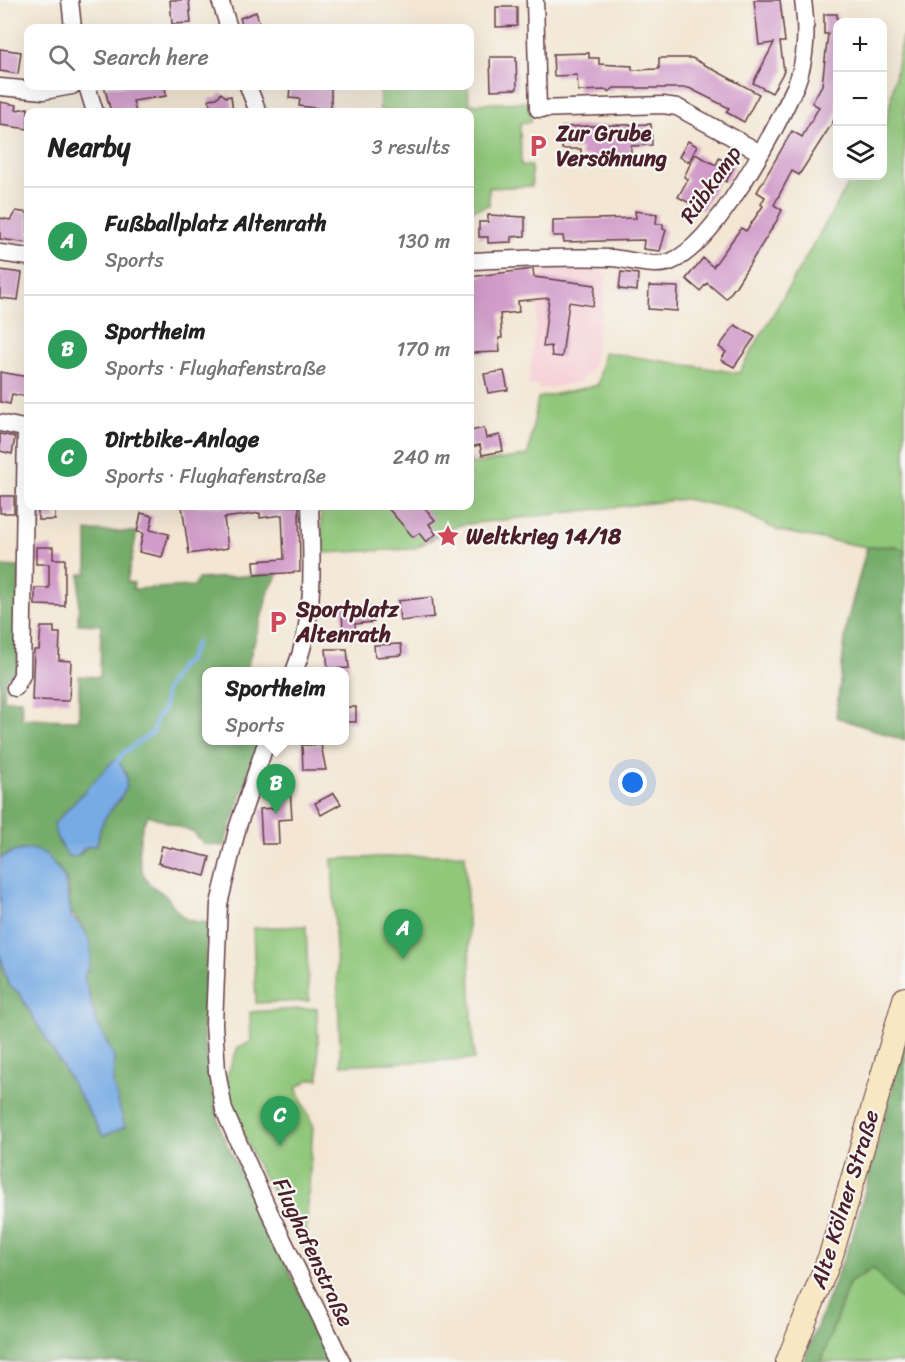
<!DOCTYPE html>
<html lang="en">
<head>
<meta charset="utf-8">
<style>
  body { margin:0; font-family:Sriracha,sans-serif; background:#f2f2f2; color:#222 }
  .controls { position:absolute; right:18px; top:18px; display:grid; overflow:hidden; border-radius:12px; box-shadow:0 6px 24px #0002 }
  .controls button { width:54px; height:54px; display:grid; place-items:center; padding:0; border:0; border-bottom:2px solid #e0e0e0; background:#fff; color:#222; font:30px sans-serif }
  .you { position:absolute; left:633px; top:783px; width:21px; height:21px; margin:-15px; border:4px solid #fff; border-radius:50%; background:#1a73e8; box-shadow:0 0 0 9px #1a73e833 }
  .badge { display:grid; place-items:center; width:39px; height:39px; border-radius:50%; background:#d1495b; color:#fff; font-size:20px; font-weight:700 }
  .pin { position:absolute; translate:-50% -50px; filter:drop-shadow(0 2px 3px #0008) }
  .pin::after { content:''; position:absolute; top:32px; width:21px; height:18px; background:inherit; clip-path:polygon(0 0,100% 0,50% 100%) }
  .popup { position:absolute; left:202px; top:667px; width:147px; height:78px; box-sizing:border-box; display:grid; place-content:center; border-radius:12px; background:#fff; filter:drop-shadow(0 2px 4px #0005); font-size:20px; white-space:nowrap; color:#767676 }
  .popup b { font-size:22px; color:#222 }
  .popup::after { content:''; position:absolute; left:50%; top:100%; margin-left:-12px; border:12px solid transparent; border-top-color:#fff }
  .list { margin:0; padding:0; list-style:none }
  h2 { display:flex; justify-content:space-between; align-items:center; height:78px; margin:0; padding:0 24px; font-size:26px }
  h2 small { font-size:20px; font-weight:400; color:#767676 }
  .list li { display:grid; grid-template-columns:39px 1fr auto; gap:18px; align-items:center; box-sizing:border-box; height:108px; padding:0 24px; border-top:2px solid #e0e0e0 }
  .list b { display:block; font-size:22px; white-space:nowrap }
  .list p { margin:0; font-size:20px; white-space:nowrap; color:#767676 }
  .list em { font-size:20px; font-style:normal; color:#767676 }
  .icon { flex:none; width:33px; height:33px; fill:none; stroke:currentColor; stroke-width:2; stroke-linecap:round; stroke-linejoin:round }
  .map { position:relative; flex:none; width:905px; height:1362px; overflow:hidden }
  .search { position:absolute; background:#fff; box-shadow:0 6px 24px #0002; left:24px; top:24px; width:450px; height:66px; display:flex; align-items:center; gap:15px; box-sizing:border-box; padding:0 21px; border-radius:12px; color:#767676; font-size:22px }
  .panel { position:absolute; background:#fff; box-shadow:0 6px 24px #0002; left:24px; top:108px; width:450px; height:402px; border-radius:12px }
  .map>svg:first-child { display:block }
  .built { fill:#f6cfd5 }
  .green { fill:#90c77a; stroke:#6d7352; stroke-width:1.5 }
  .forest { fill:#74ac6a; stroke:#5f664a; stroke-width:1.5; fill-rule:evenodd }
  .water { fill:#77abe4; stroke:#606588; stroke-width:1.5 }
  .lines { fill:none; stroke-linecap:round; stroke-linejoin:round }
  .stream { stroke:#77abe4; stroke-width:4.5 }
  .building { fill:#d29cca }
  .minor-casing { stroke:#633d44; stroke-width:19 }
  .secondary-casing { stroke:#633d44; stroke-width:26 }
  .minor { stroke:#fff; stroke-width:16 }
  .secondary { stroke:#f7e8c3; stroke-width:24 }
  .labels { text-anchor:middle; stroke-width:4.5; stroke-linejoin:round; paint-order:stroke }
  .poi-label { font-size:22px; font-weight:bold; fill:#4a1f2b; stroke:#f6f6f2; text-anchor:start }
  .street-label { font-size:22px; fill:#4a1f2b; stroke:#f6f6f2 }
</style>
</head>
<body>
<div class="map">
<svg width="905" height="1362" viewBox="0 0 905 1362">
  <rect width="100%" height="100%" fill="#f6f6f2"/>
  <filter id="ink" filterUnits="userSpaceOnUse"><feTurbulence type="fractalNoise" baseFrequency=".0167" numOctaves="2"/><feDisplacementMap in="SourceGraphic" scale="12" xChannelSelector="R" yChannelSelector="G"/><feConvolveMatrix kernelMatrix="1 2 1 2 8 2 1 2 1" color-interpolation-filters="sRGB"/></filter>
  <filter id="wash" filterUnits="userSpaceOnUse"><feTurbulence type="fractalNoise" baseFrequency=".008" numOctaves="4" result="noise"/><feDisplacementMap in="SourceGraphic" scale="24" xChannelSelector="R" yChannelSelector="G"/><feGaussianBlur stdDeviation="1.35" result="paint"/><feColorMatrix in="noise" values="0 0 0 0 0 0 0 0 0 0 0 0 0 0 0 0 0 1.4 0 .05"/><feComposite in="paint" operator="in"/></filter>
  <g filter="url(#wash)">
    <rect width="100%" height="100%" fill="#f3e6d3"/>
    <polygon class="built" points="597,266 607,277 592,369 579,382 538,390 539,385 528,386 543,267"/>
    <g class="green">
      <polygon points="902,37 905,38 905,550 895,546 867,547 779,531 738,510 685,499 459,525 413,549 322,553 321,506 470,506 470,458 472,464 528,455 538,398 598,385 604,352 739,373 853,176 882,176 883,126 888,116"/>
      <polygon points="380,86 468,86 469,104 530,102 531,122 520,123 521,165 531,166 532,186 489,188 489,205 470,211 470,112 380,112"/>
      <polygon points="465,854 474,1059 341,1065 332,859"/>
      <polygon points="306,926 309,1001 256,1003 253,928"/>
      <polygon points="317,1008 319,1079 310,1079 296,1088 313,1125 305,1249 257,1165 241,1127 226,1078 238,1047 251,1042 250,1012"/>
      <polygon points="874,1268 905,1304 905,1362 821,1362 849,1283"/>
    </g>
    <g class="forest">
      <path d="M87 531 137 532 127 582 134 583 133 589 194 586 198 579 278 574 269 591 246 671 207 672V740L260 741 224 846 204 844 193 832 148 815C137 832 135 868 150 884 154 888 160 891 165 895 173 903 176 913 186 919 194 923 201 921 208 923L203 1038 221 1132 334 1362H0V954L8 984 19 993 103 1136 124 1127 112 1084 114 1057 96 1020 84 976 89 969 82 924C65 912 72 900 67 883 66 877 61 872 57 867 42 847 22 845 0 858V566L19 567 18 668 5 680 4 700H21L22 719 79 720V676L100 677 101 625 78 624 80 574H87ZM126 773C131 796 109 807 101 825 99 831 98 839 97 845L86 847 80 855 62 848 56 836 58 820 66 811 98 779Z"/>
      <polygon points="895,546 905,550 905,741 836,717 847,622 867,547"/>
      <polygon points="905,1040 905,1304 873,1268 849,1283 821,1362 803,1362 854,1232"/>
    </g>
    <g class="water">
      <path d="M114 760H118C141 793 112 799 101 826 99 832 98 839 97 845L86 847 75 857 68 856 56 836 54 824Z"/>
      <path d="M33 849 46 854 64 877 72 918C91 931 97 956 84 976L96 1020 114 1057 113 1084 125 1127 103 1136 19 993 8 984 0 954V858L16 851Z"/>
    </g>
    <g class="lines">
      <polyline class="stream" points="115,765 122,754 153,732 157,717 164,709 165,691 180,666 188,661 196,643"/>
    </g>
    <g id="blocks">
      <g class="building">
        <polygon points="170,0 189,0 191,23 172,24"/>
        <polygon points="754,0 780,0 785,42 780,42 784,71 772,93 753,83 774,43 759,45"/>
        <polygon points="496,7 517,7 517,26 496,27"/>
        <polygon points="256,12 261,28 243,28 240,18"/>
        <polygon points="824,14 837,14 837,111 833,122 799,175 792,171 774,205 782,210 776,222 736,286 726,299 707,283 700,291 686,279 703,258 713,267 741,228 746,231 763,206 761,204 765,197 757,192 792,131 802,137 819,107 812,103 822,85 828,34 824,34"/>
        <polygon points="0,49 21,52 18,74 0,71"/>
        <polygon points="589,53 589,58 599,58 599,64 632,66 632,70 659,69 659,58 692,58 759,94 744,122 726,112 729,108 689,88 614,88 609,92 607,90 578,91 577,75 554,76 553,54"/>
        <polygon points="490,57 516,57 517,89 491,90"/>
        <polygon points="104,86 165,86 166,96 133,101 136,112 111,112"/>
        <polygon points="290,86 331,86 331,110 299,106 300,99 289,98"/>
        <polygon points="221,93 226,97 231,96 233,112 211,112 209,99 217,98"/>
        <polygon points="0,102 17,105 16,110 28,108 28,129 0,125"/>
        <polygon points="651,124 652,145 631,146 631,155 618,157 618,163 590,163 590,156 581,157 581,149 562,149 562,127"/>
        <polygon points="688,141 697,146 689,162 679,157"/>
        <polygon points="695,154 716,165 719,158 734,166 726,182 720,178 703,210 678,197 688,179 684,177"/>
        <polygon points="16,211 28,213 28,243 0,239 0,218 10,220"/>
        <polygon points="635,211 657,214 656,224 663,224 663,229 666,230 660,251 643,249 644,240 564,242 563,236 553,236 553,220 636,218"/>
        <polygon points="488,215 525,217 525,236 511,237 511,242 488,243 488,237 479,237 479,222 488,222"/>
        <polygon points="533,269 534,277 595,285 593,306 569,302 562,357 552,356 551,346 543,347 549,298 518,301 519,312 500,314 502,338 499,338 500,352 470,353 470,277"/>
        <polygon points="0,270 22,273 18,300 0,298"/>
        <polygon points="621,272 638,274 637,291 619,289"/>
        <polygon points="649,286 678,287 677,311 648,309"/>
        <polygon points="735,325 755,337 734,367 721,360 726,352 719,347"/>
        <polygon points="504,371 508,390 488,393 484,374"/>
        <polygon points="0,372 28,377 28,397 12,394 10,404 0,402"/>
        <polygon points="484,428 486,438 500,435 503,451 482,455 480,445 470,447 470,431"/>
        <polygon points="0,434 15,437 12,454 0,451"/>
        <rect x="0" y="496" width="14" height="17"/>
        <rect x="38" y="506" width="17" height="14"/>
        <polygon points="182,506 299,506 300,572 255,575 254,561 284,559 282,515 260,518 260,513 224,518 228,548 189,554"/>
        <polygon points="386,506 423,506 435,520 429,524 436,534 426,542 419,533 413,537"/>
        <polygon points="141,513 153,516 150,530 169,534 162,557 139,552 143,533 137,532"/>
        <polygon points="36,547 53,547 53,559 65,559 65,606 35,605 35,588 49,588 49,564 36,564"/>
        <polygon points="432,597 434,617 400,621 398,601"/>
        <polygon points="342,607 373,607 374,622 355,624 356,634 343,634"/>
        <polygon points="41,627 54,627 54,633 60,633 59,660 71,661 69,701 32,700 34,650 39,650"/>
        <polygon points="401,644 402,655 375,657 374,645"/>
        <polygon points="326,649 347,649 349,668 328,669"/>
        <rect x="345" y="707" width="11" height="15"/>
        <polygon points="302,745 321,745 326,770 303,770"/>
        <polygon points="276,789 290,789 292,819 278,820 279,844 262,844 260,809 277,808"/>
        <polygon points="334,793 341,804 321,815 315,803"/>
        <polygon points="162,846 210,857 205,876 158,863"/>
      </g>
    </g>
  </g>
  <g filter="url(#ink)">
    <use href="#blocks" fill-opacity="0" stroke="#633d44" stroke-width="1.5"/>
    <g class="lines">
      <g class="minor-casing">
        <g id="minor">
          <polyline points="70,0 73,28"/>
          <polyline points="220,0 229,28"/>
          <polyline points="535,0 538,109 663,105 677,107 759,152"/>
          <polyline points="87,86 95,112"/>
          <polyline points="248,86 258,112"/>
          <polyline points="0,87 44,91 72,86"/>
          <polyline points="0,253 28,257"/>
          <path d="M470 261C517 259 564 256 611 258 629 259 653 268 670 262 715 245 776 129 796 85 807 57 807 30 803 0"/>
          <polyline points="0,423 28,429"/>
          <path d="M294 672C316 619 312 562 310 506"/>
          <polyline points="15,688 22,675 26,428"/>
          <polyline points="267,740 238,826 219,904 214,1024 217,1071 224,1110 269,1211 342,1362"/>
        </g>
      </g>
      <g class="secondary-casing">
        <polyline id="secondary" points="788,1362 831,1255 905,999"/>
      </g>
      <use href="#minor" class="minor"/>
      <use href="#secondary" class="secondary"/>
    </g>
  </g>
  <defs>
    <g id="parking-bare" transform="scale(1.8)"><path d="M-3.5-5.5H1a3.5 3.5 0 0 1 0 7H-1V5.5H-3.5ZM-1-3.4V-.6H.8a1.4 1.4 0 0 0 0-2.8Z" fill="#d1495b" stroke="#f6f6f2" stroke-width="2.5" paint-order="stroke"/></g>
    <g id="sight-bare" transform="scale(1.8)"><path d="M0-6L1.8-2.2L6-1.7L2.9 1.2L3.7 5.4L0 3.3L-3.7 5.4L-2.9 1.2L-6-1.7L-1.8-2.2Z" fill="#d1495b" stroke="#f6f6f2" stroke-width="2.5" paint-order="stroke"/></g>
  </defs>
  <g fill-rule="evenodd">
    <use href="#parking-bare" x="538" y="146"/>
    <use href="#sight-bare" x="448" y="536"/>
    <use href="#parking-bare" x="278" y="622"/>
  </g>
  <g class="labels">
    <g class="poi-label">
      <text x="556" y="141">Zur Grube<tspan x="556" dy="25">Versöhnung</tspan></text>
      <text x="466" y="544">Weltkrieg 14/18</text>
      <text x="296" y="617">Sportplatz<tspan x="296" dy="25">Altenrath</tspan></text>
    </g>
    <g class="street-label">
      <text transform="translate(710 184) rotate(-55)" y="8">Rübkamp</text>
      <text transform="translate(844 1199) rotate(-73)" y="8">Alte Kölner Straße</text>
      <text transform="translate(314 1252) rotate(65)" y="8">Flughafenstraße</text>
    </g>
  </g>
</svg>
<div class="controls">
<button>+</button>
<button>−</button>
<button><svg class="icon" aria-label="layers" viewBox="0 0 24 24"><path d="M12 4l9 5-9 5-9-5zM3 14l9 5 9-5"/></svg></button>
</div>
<div class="you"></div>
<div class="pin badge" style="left:403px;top:959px;background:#2e9e5b">A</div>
<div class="pin badge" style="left:276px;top:814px;background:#2e9e5b">B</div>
<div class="popup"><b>Sportheim</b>Sports</div>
<div class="pin badge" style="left:280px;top:1146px;background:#2e9e5b">C</div>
<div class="search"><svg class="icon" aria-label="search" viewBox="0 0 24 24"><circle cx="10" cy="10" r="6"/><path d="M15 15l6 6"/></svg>Search here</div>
<section class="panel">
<h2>Nearby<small>3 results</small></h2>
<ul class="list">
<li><span class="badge" style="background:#2e9e5b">A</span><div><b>Fußballplatz Altenrath</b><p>Sports</p></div><em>130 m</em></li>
<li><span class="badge" style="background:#2e9e5b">B</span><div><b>Sportheim</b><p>Sports · Flughafenstraße</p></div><em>170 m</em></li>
<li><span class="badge" style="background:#2e9e5b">C</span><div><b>Dirtbike-Anlage</b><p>Sports · Flughafenstraße</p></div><em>240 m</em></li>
</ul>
</section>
</div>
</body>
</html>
